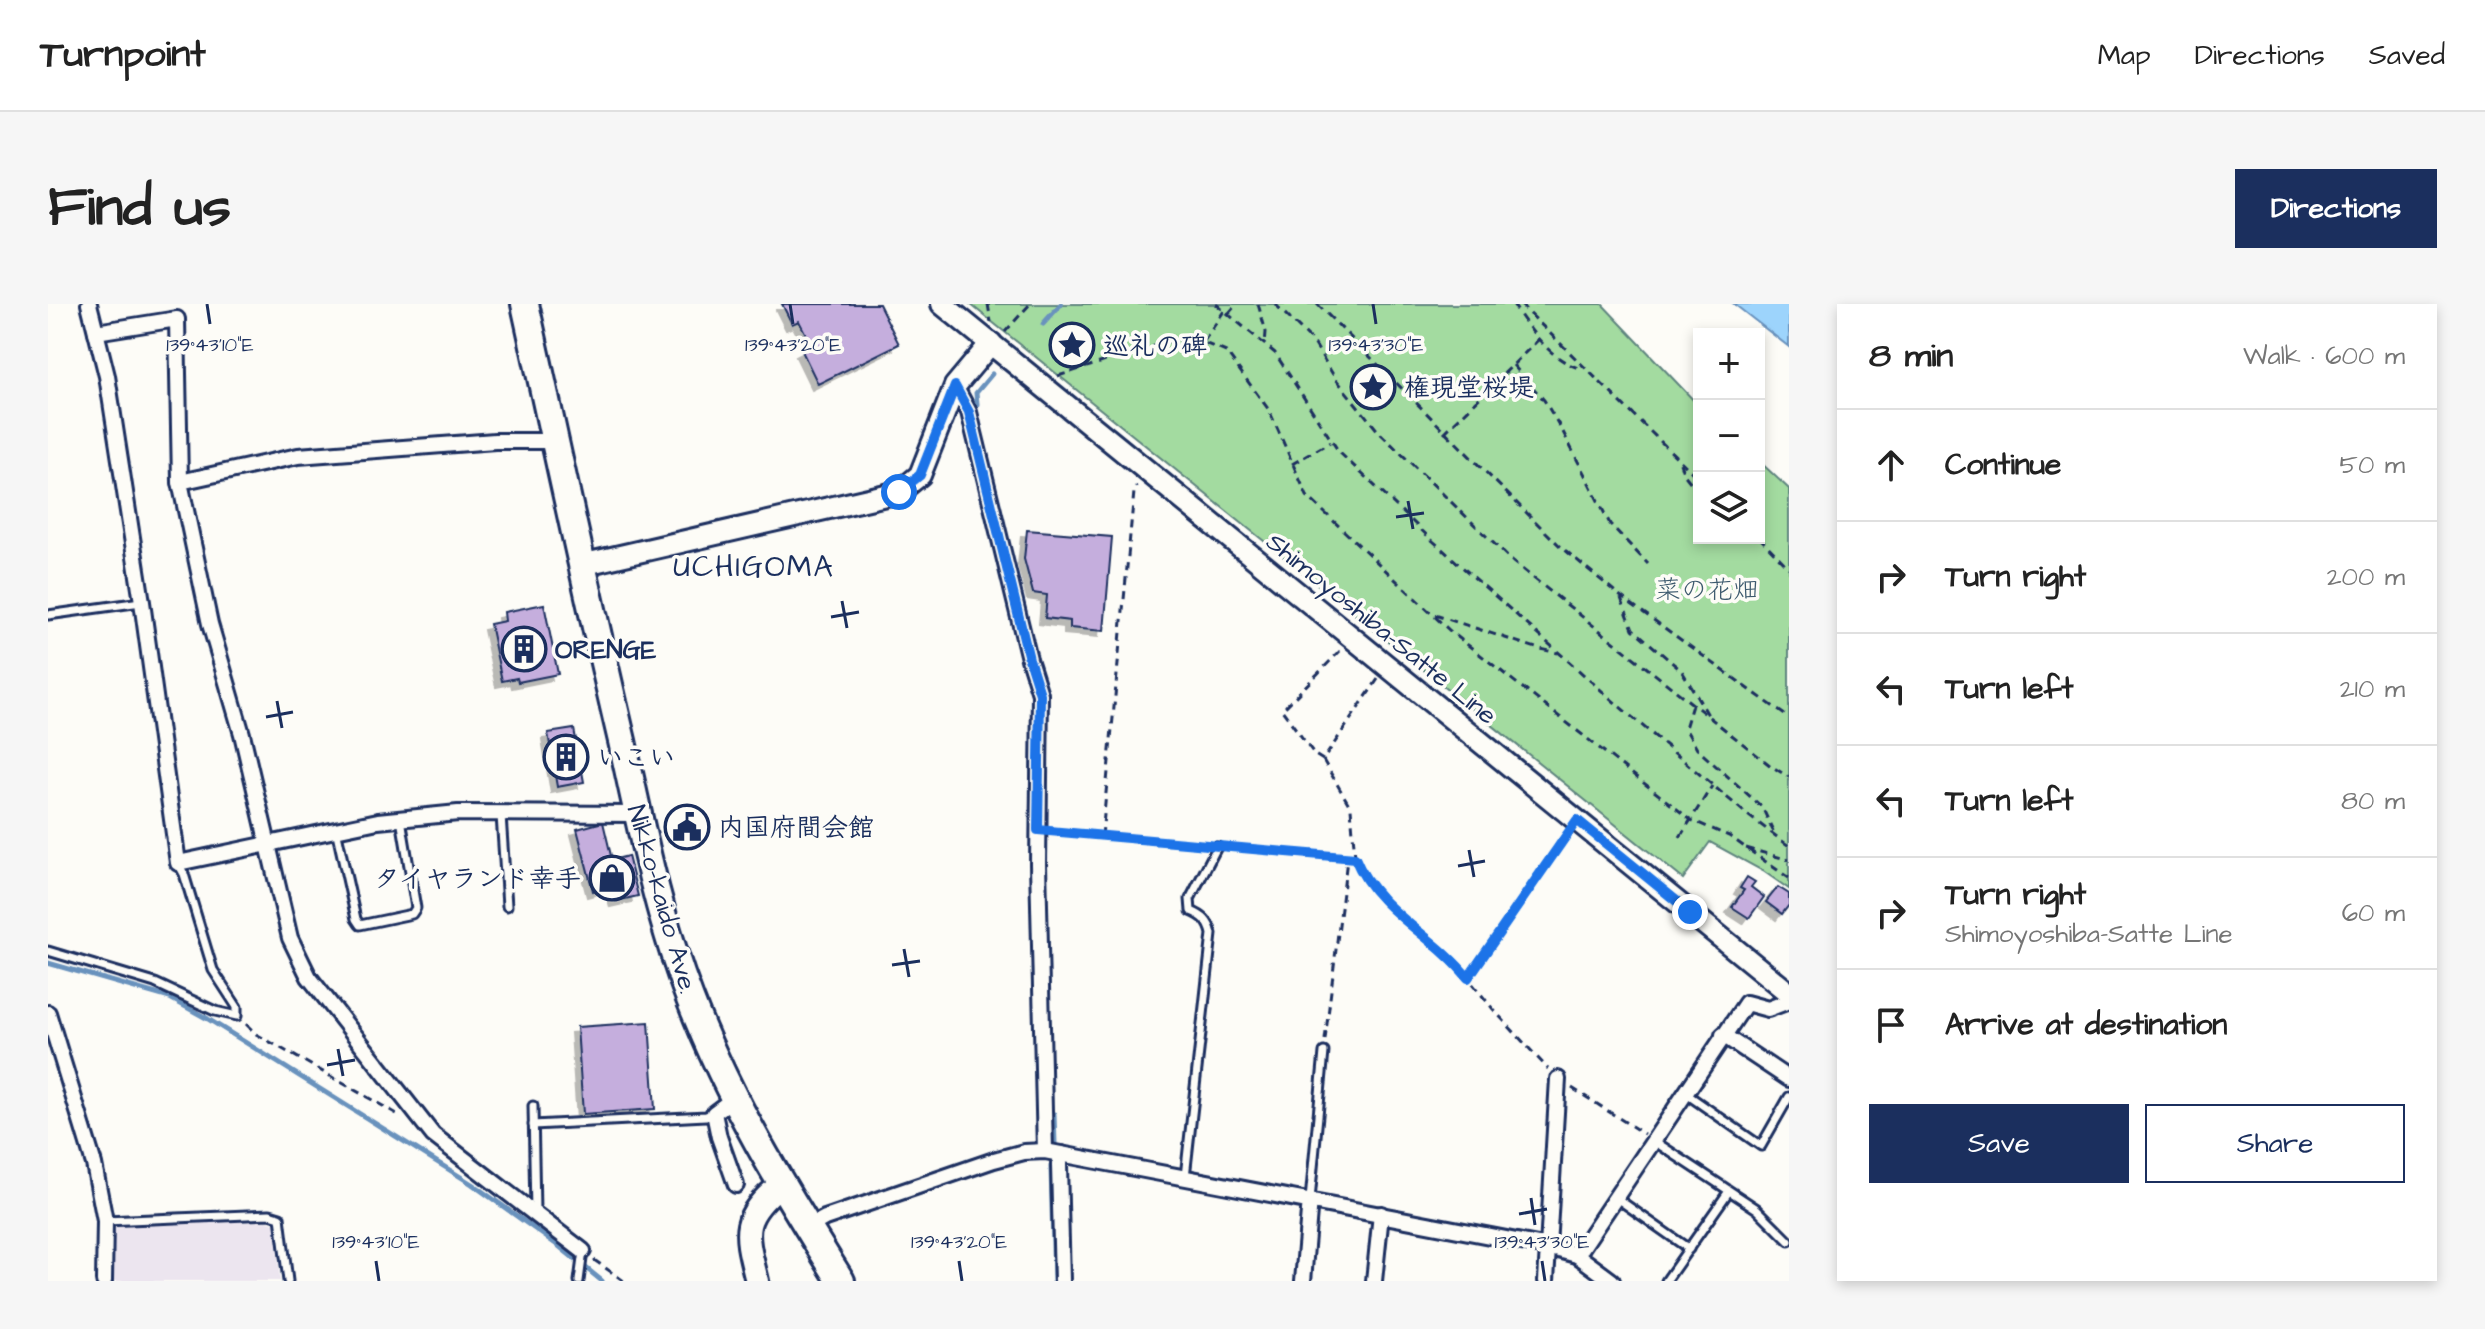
<!DOCTYPE html>
<html lang="en">
<head>
<meta charset="utf-8">
<style>
  body { margin:0; font-family:"Architects Daughter","Klee One",sans-serif; background:#f6f6f6; color:#222 }
  .controls { position:absolute; right:24px; top:24px; display:grid; overflow:hidden; border-radius:0px; box-shadow:0 4px 12px #0003 }
  .controls button { width:72px; height:72px; display:grid; place-items:center; padding:0; border:0; border-bottom:2px solid #e0e0e0; background:#fff; color:#222; font:40px sans-serif }
  .stop { position:absolute; width:24px; height:24px; margin:-18px; border:6px solid #1a73e8; border-radius:50%; background:#fff }
  .stop.end { background:#1a73e8; border-color:#fff; box-shadow:0 2px 8px #0008 }
  .list { margin:0; padding:0; list-style:none }
  h2 { display:flex; justify-content:space-between; align-items:center; height:104px; margin:0; padding:0 32px; font-size:34px }
  h2 small { font-size:26px; font-weight:400; color:#767676 }
  .list li { display:grid; grid-template-columns:52px 1fr auto; gap:24px; align-items:center; box-sizing:border-box; height:112px; padding:0 32px; border-top:2px solid #e0e0e0 }
  .list b { display:block; font-size:30px; white-space:nowrap }
  .list p { margin:0; font-size:26px; white-space:nowrap; color:#767676 }
  .list em { font-size:26px; font-style:normal; color:#767676 }
  .actions { display:flex; gap:16px; padding:24px 32px }
  .actions a { flex:1; padding:18px 0; border:2px solid #1b2f5e; border-radius:0px; text-align:center; font-size:28px; color:#1b2f5e }
  .actions .main { background:#1b2f5e; color:#fff }
  .icon { flex:none; width:44px; height:44px; fill:none; stroke:currentColor; stroke-width:2; stroke-linecap:round; stroke-linejoin:round }
  .map { position:relative; flex:none; width:1741px; height:977px; overflow:hidden; border-radius:0px }
  header { display:flex; align-items:center; gap:48px; box-sizing:border-box; height:112px; padding:0 40px; background:#fff; border-bottom:2px solid #e0e0e0 }
  header strong { font-size:38px }
  nav { display:flex; gap:44px; margin-inline-start:auto; font-size:28px }
  .intro { display:flex; align-items:center; justify-content:space-between; box-sizing:border-box; height:192px; padding:0 48px }
  h1 { margin:0; font-size:56px }
  .button { padding:20px 36px; border-radius:0px; background:#1b2f5e; color:#fff; font-size:28px; font-weight:700 }
  main { display:flex; gap:48px; padding:0 48px }
  aside { flex:1; background:#fff; border-radius:0px; box-shadow:0 4px 12px #0003 }
  .map>svg:first-child { display:block }
  .built { fill:#ece5ef }
  .green { fill:#a3dba0; stroke:#5f857f; stroke-width:2 }
  .water { fill:#9dd4fc; stroke:#6992bd; stroke-width:2 }
  .lines { fill:none; stroke-linecap:round; stroke-linejoin:round }
  .stream { stroke:#6992bd; stroke-width:5 }
  .building { fill:#c5aedd; stroke:#1b2f5e; stroke-width:2; filter:url(#shadow) }
  .lane-casing { stroke:#1b2f5e; stroke-width:13 }
  .street-casing { stroke:#1b2f5e; stroke-width:20 }
  .secondary-casing { stroke:#1b2f5e; stroke-width:26 }
  .primary-casing { stroke:#1b2f5e; stroke-width:28 }
  .highway-casing { stroke:#1b2f5e; stroke-width:32 }
  .path { stroke:#1b2f5e; stroke-width:3; stroke-dasharray:8 6; stroke-linecap:butt }
  .lane { stroke:#fdfcf7; stroke-width:7 }
  .street { stroke:#fdfcf7; stroke-width:14 }
  .secondary { stroke:#fdfcf7; stroke-width:20 }
  .primary { stroke:#fdfcf7; stroke-width:22 }
  .highway { stroke:#fdfcf7; stroke-width:26 }
  .route { stroke:#1a73e8; stroke-width:10 }
  .ticks { fill:none; stroke:#1b2f5e; stroke-width:3 }
  .labels { text-anchor:middle; stroke-width:7; stroke-linejoin:round; paint-order:stroke }
  .poi-label { font-size:26px; font-weight:bold; fill:#1b2f5e; stroke:#fdfcf7; text-anchor:start }
  .park-label { font-size:26px; fill:#3d5a6e; stroke:#fdfcf7 }
  .street-label { font-size:26px; fill:#1b2f5e; stroke:#fdfcf7 }
  .quarter-label { font-size:30px; letter-spacing:2px; fill:#1b2f5e; stroke:#fdfcf7 }
  .ticks-label { font-size:20px; text-anchor:middle; fill:#1b2f5e; stroke:#fdfcf7; stroke-width:7; stroke-linejoin:round; paint-order:stroke }
</style>
</head>
<body>
<header>
<strong>Turnpoint</strong>
<nav><a>Map</a><a>Directions</a><a>Saved</a></nav>
</header>
<div class="intro"><h1>Find us</h1><a class="button">Directions</a></div>
<main>
<div class="map">
<svg width="1741" height="977" viewBox="0 0 1741 977">
  <defs>
    <filter id="shadow"><feDropShadow dx="-6" dy="6" stdDeviation="0" flood-color="#0004"/></filter>
  </defs>
  <rect width="100%" height="100%" fill="#fdfcf7"/>
  <filter id="ink" filterUnits="userSpaceOnUse"><feTurbulence type="fractalNoise" baseFrequency=".0125" numOctaves="2"/><feDisplacementMap in="SourceGraphic" scale="16" xChannelSelector="R" yChannelSelector="G"/><feConvolveMatrix kernelMatrix="1 2 1 2 8 2 1 2 1" color-interpolation-filters="sRGB"/></filter>
  <g filter="url(#ink)">
    <polygon class="built" points="219,917 227,920 232,977 61,977 61,928 65,922"/>
    <polygon class="green" points="922,0 1554,0 1651,102 1651,234 1711,234 1711,157 1741,185 1741,585 1715,567 1662,538 1635,575"/>
    <polygon class="water" points="1686,0 1741,0 1741,43"/>
    <g class="lines">
      <g class="stream">
        <polyline points="995,20 1013,0"/>
        <polyline points="929,100 928,89 944,70"/>
        <polyline points="0,659 122,694 160,715 424,880 512,943 554,977"/>
        <polyline points="1006,810 1007,840"/>
        <polyline points="1003,862 1006,977"/>
      </g>
    </g>
    <g class="building">
      <polygon points="734,0 831,0 851,40 770,80 754,47 764,42 751,17 744,20"/>
      <polygon points="979,226 1064,233 1056,327 1022,324 1022,317 997,314 999,291 985,289 976,255"/>
      <polygon points="496,300 510,370 470,378 469,374 454,377 442,320 457,317 456,308"/>
      <polygon points="526,425 536,478 509,483 500,429"/>
      <polygon points="652,514 654,529 626,532 624,517"/>
      <polygon points="555,518 564,556 580,552 590,592 568,597 564,582 545,587 529,525"/>
      <polygon points="1699,573 1707,578 1703,583 1716,593 1701,614 1684,603 1696,586 1692,584"/>
      <polygon points="1730,583 1741,590 1741,601 1734,610 1718,598"/>
      <polygon points="601,718 607,805 535,810 529,723"/>
    </g>
    <g class="lines">
      <g class="lane-casing">
        <g id="lane">
          <polyline points="0,311 93,298"/>
          <polyline points="453,511 459,602"/>
          <polyline points="288,525 308,615 312,621 364,610 368,604 353,515"/>
          <polyline points="0,647 107,679 167,707 189,712 189,703 165,666 136,570 130,559"/>
          <polyline points="1637,789 1713,842 1741,793"/>
          <polyline points="485,802 487,908"/>
          <polyline points="485,821 658,812 666,809"/>
          <polyline points="1606,837 1709,905 1741,937"/>
          <path d="M1137 873 1164 630C1161 617 1155 612 1143 607L1142 595 1169 543"/>
          <polyline points="1567,893 1641,945"/>
          <polyline points="1262,896 1276,748"/>
          <polyline points="57,917 222,910 232,913 240,977"/>
          <polyline points="531,977 535,947"/>
          <polyline points="1618,977 1681,887"/>
        </g>
      </g>
      <g class="street-casing">
        <g id="street">
          <polyline points="41,0 59,72 94,298 130,559 330,517 410,509 590,510"/>
          <polyline points="48,28 129,15 132,178"/>
          <polyline points="907,82 921,108 981,355 992,390 990,560 997,847"/>
          <polyline points="507,137 447,137 250,152 132,178 162,320 194,430 242,634 261,673 385,831 535,947"/>
          <polyline points="0,709 46,860 57,917 56,977"/>
          <polyline points="1675,731 1741,775"/>
          <polyline points="686,794 666,809 671,833 688,881"/>
          <polyline points="759,924 777,914 946,856 976,848 997,847 1500,943 1529,951 1564,977"/>
          <polyline points="1529,951 1698,699 1720,705 1741,697"/>
          <polyline points="1014,977 1011,861 1014,850"/>
          <polyline points="1255,977 1262,896"/>
          <polyline points="1326,977 1333,910"/>
          <polyline points="1498,977 1510,775"/>
        </g>
      </g>
      <g class="secondary-casing">
        <g id="secondary">
          <polyline points="894,0 1741,689"/>
          <polyline points="533,261 851,188 872,171 907,82 943,39"/>
        </g>
      </g>
      <g class="primary-casing">
        <path id="primary" d="M709 977C697 928 691 915 732 881"/>
      </g>
      <g class="highway-casing">
        <path id="highway" d="M477 0C509 146 540 292 574 437 593 523 610 612 642 695 681 797 735 884 793 977"/>
      </g>
      <g class="path">
        <polyline points="940,0 943,18"/>
        <polyline points="1168,0 1227,49 1291,148 1385,237 1571,402 1701,512 1741,542"/>
        <polyline points="1210,0 1218,28 1217,41"/>
        <polyline points="1227,0 1266,39 1287,74 1331,128 1465,258 1723,462 1741,473"/>
        <polyline points="1269,0 1511,241 1571,291 1741,414"/>
        <path d="M1465 0C1481 25 1503 57 1534 65"/>
        <polyline points="1472,0 1651,175"/>
        <polyline points="1180,10 1189,0"/>
        <polyline points="957,28 982,0"/>
        <polyline points="1156,37 1176,7"/>
        <polyline points="1465,61 1496,96 1515,128 1562,220 1600,260"/>
        <polyline points="1010,72 1125,36 1149,36 1178,48 1221,106 1259,192 1402,327 1643,516 1681,532 1741,574"/>
        <polyline points="1396,129 1492,34"/>
        <polyline points="1632,159 1635,169 1651,189"/>
        <polyline points="1244,160 1282,138"/>
        <polyline points="1711,233 1741,264"/>
        <polyline points="1573,294 1585,325 1634,367 1660,411"/>
        <polyline points="1387,311 1488,344 1510,349"/>
        <polyline points="1330,375 1275,456 1303,504 1307,554 1331,595 1406,657 1445,705 1500,765"/>
        <polyline points="1644,401 1637,424 1649,445 1714,503 1726,529"/>
        <polyline points="1275,456 1267,451 1234,406 1294,345"/>
        <polyline points="1004,527 1156,541"/>
        <polyline points="1054,532 1086,188 1088,182"/>
        <polyline points="1632,533 1664,482"/>
        <polyline points="1179,544 1307,554"/>
        <polyline points="1698,544 1741,556"/>
        <polyline points="1420,674 1520,529"/>
        <polyline points="198,720 208,730 349,810"/>
        <polyline points="1277,736 1299,555"/>
        <polyline points="1524,784 1596,830"/>
        <polyline points="546,956 576,977"/>
      </g>
      <use href="#lane" class="lane"/>
      <use href="#street" class="street"/>
      <use href="#secondary" class="secondary"/>
      <use href="#primary" class="primary"/>
      <use href="#highway" class="highway"/>
    </g>
  </g>
  <g class="lines" filter="url(#ink)">
    <path class="route" d="M851 188 872 171 907 82 921 108 981 355 992 390 990 526 1307 554C1329 608 1385 630 1420 674L1529 516 1642 608"/>
  </g>
  <path class="ticks" d="M159 0 162 20M742 0 745 20M1325 0 1328 20M1360 197 1365 225M1348 213 1376 209M794 297 799 324M783 313 811 308M229 397 234 424M218 413 245 408M1421 546 1426 573M1410 562 1437 557M856 645 861 673M844 661 872 657M290 745 295 772M279 761 307 756M1483 894 1487 921M1471 910 1499 905M328 957 331 977M911 957 914 977M1494 957 1497 977"/>
  <defs>
    <g id="sight-ring" transform="scale(2.3)"><circle r="9.5" fill="#fdfcf7" stroke="#1b2f5e" stroke-width="1.5"/><path d="M0-6L1.8-2.2L6-1.7L2.9 1.2L3.7 5.4L0 3.3L-3.7 5.4L-2.9 1.2L-6-1.7L-1.8-2.2Z" fill="#1b2f5e"/></g>
    <g id="building-ring" transform="scale(2.3)"><circle r="9.5" fill="#fdfcf7" stroke="#1b2f5e" stroke-width="1.5"/><path d="M-4-6H4V6H1V3H-1V6H-4ZM-2.5-4.3h1.7v1.8h-1.7ZM.8-4.3h1.7v1.8H.8ZM-2.5-1h1.7V.8h-1.7ZM.8-1h1.7V.8H.8Z" fill="#1b2f5e"/></g>
    <g id="civic-ring" transform="scale(2.3)"><circle r="9.5" fill="#fdfcf7" stroke="#1b2f5e" stroke-width="1.5"/><path d="M-.6-6.5H3V-4.5H.6V-3L4-1V1h2V6H-6V1h2V-1L-.6-3ZM-1.2 2.5V6h2.4V2.5Z" fill="#1b2f5e"/></g>
    <g id="shop-ring" transform="scale(2.3)"><circle r="9.5" fill="#fdfcf7" stroke="#1b2f5e" stroke-width="1.5"/><path d="M-5-2.5h2.3a2.7 3.5 0 0 1 5.4 0H5L5.5 6h-11ZM-1.5-2.5h3a1.5 2.3 0 0 0-3 0Z" fill="#1b2f5e"/></g>
  </defs>
  <g fill-rule="evenodd">
    <use href="#sight-ring" x="1024" y="41"/>
    <use href="#sight-ring" x="1325" y="83"/>
    <use href="#building-ring" x="476" y="345"/>
    <use href="#building-ring" x="518" y="453"/>
    <use href="#civic-ring" x="639" y="523"/>
    <use href="#shop-ring" x="564" y="574"/>
  </g>
  <g class="labels">
    <g class="poi-label">
      <text x="1055" y="50">巡礼の碑</text>
      <text x="1356" y="92">権現堂桜堤</text>
      <text x="507" y="354">ORENGE</text>
      <text x="549" y="462">いこい</text>
      <text x="670" y="532">内国府間会館</text>
      <text x="533" y="583" text-anchor="end">タイヤランド幸手</text>
    </g>
    <g class="park-label">
      <text x="1659" y="294">菜の花畑</text>
    </g>
    <g class="street-label">
      <text transform="translate(1334 324) rotate(39)" y="9">Shimoyoshiba-Satte Line</text>
      <text transform="translate(615 595) rotate(74)" y="9">Nikko-kaido Ave.</text>
    </g>
    <g class="quarter-label">
      <text x="706" y="272">UCHIGOMA</text>
    </g>
  </g>
  <g class="ticks-label">
    <text x="162" y="47">139°43'10"E</text>
    <text x="745" y="47">139°43'20"E</text>
    <text x="1328" y="47">139°43'30"E</text>
    <text x="328" y="944">139°43'10"E</text>
    <text x="911" y="944">139°43'20"E</text>
    <text x="1494" y="944">139°43'30"E</text>
  </g>
</svg>
<div class="controls">
<button>+</button>
<button>−</button>
<button><svg class="icon" aria-label="layers" viewBox="0 0 24 24"><path d="M12 4l9 5-9 5-9-5zM3 14l9 5 9-5"/></svg></button>
</div>
<div class="stop" style="left:851px;top:188px"></div>
<div class="stop end" style="left:1642px;top:608px"></div>
</div>
<aside>
<h2>8 min<small>Walk · 600 m</small></h2>
<ul class="list">
<li><svg class="icon" aria-label="ahead" viewBox="0 0 24 24"><path d="M12 20V5M6 11l6-6 6 6"/></svg><div><b>Continue</b></div><em>50 m</em></li>
<li><svg class="icon" aria-label="right" viewBox="0 0 24 24"><path d="M7 20v-9h11M14 6l5 5-5 5"/></svg><div><b>Turn right</b></div><em>200 m</em></li>
<li><svg class="icon" aria-label="left" viewBox="0 0 24 24"><path d="M17 20v-9H6M10 6l-5 5 5 5"/></svg><div><b>Turn left</b></div><em>210 m</em></li>
<li><svg class="icon" aria-label="left" viewBox="0 0 24 24"><path d="M17 20v-9H6M10 6l-5 5 5 5"/></svg><div><b>Turn left</b></div><em>80 m</em></li>
<li><svg class="icon" aria-label="right" viewBox="0 0 24 24"><path d="M7 20v-9h11M14 6l5 5-5 5"/></svg><div><b>Turn right</b><p>Shimoyoshiba-Satte Line</p></div><em>60 m</em></li>
<li><svg class="icon" aria-label="arrive" viewBox="0 0 24 24"><path d="M6 21V4h12l-3 4 3 4H6"/></svg><div><b>Arrive at destination</b></div></li>
</ul>
<div class="actions"><a class="main">Save</a><a>Share</a></div>
</aside>
</main>
</body>
</html>
